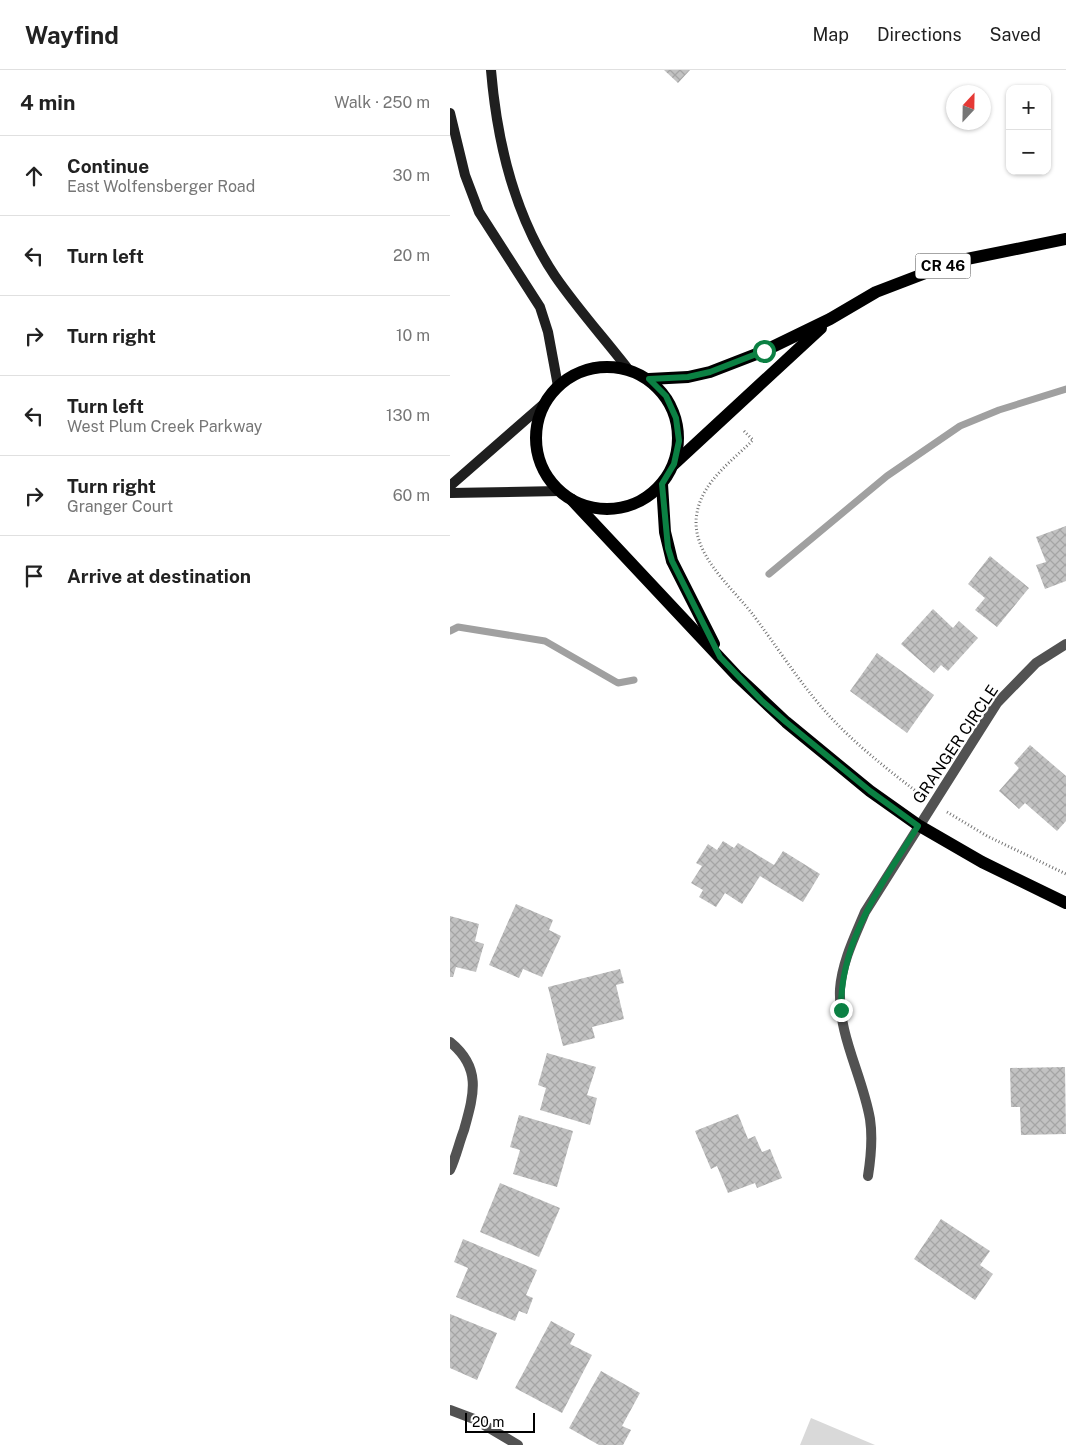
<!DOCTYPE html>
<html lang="en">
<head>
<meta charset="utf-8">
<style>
  body { margin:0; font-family:"Public Sans",sans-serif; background:#f2f2f2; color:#222 }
  .controls { position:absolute; right:15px; top:15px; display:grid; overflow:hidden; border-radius:10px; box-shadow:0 1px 4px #0004 }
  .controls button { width:45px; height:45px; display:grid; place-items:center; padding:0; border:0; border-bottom:1px solid #e0e0e0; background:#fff; color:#222; font:25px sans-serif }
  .compass { position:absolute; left:496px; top:15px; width:45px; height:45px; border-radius:50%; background:#fff; box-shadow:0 1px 4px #0004; rotate:22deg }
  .scale { position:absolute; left:15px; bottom:12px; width:70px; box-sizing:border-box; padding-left:5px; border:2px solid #000; border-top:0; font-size:14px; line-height:18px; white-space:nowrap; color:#000; -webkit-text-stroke:4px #fff; paint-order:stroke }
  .stop { position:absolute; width:15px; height:15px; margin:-11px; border:4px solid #0b8043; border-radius:50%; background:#fff }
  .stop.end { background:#0b8043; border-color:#fff; box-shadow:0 1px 5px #0008 }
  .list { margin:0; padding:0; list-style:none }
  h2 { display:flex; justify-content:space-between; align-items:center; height:65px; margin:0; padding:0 20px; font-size:21px }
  h2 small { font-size:16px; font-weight:400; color:#767676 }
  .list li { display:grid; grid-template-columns:32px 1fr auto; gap:15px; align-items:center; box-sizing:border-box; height:80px; padding:0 20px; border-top:1px solid #e0e0e0 }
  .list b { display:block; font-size:19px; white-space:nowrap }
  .list p { margin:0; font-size:16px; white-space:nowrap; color:#767676 }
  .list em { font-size:16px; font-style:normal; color:#767676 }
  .icon { flex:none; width:28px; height:28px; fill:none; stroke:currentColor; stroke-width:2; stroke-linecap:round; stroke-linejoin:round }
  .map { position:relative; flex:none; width:616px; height:1375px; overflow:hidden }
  header { display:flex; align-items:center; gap:30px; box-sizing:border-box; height:70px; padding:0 25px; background:#fff; border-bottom:1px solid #e0e0e0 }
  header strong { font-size:24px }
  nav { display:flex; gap:28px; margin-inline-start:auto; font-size:18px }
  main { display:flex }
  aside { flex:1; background:#fff }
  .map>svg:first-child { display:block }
  .park { fill:#d9d9d9 }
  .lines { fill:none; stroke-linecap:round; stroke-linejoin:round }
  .stream { stroke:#a0a0a0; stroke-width:7 }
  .building { fill:url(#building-cross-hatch) }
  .path { stroke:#747474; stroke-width:3; stroke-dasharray:1 2.5; stroke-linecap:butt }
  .minor { stroke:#525252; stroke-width:10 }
  .secondary { stroke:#1f1f1f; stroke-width:10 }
  .primary { stroke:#000; stroke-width:12 }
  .route { stroke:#0b8043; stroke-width:6 }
  .labels { text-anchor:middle; stroke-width:4.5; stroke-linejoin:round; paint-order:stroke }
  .shield { fill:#fff; stroke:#4c4c4c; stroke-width:1 }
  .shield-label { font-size:15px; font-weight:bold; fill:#000 }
  .street-label { font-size:16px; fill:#000; stroke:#fff }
</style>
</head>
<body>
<header>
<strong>Wayfind</strong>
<nav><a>Map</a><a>Directions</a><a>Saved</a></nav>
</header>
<main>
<aside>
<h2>4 min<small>Walk · 250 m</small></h2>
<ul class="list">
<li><svg class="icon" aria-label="ahead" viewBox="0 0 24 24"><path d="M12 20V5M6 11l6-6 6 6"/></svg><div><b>Continue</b><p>East Wolfensberger Road</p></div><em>30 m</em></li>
<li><svg class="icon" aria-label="left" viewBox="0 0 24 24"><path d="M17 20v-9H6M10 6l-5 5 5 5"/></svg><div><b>Turn left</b></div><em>20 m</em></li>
<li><svg class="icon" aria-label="right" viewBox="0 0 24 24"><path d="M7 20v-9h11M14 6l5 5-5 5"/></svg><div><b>Turn right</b></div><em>10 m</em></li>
<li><svg class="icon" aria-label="left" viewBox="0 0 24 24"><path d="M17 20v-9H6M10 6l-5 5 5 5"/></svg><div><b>Turn left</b><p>West Plum Creek Parkway</p></div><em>130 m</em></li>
<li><svg class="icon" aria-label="right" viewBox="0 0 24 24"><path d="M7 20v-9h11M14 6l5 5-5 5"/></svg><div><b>Turn right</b><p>Granger Court</p></div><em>60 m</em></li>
<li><svg class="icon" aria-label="arrive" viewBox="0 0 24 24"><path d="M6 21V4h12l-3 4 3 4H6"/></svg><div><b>Arrive at destination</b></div></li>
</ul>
</aside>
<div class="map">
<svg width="616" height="1375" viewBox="0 0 616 1375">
  <defs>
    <pattern id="building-cross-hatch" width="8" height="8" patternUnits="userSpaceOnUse" patternTransform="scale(1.25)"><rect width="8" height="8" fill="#c2c2c2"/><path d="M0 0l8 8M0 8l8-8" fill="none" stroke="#a5a5a5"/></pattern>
  </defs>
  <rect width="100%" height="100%" fill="#fff"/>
  <polygon class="park" points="361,1348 425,1375 350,1375"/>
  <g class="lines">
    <g class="stream">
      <polyline points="319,504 437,406 510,356 549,340 616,319"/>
      <polyline points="0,561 8,557 95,571 168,613 184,610"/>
    </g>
  </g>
  <g class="building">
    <polygon points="214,0 240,0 228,13"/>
    <polygon points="616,456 616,511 595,519 586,495 596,492 586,467"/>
    <polygon points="540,486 579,518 547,557 525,540 535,528 518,514"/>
    <polygon points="483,539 503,558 509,551 528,568 498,601 491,595 484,603 451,574"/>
    <polygon points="427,583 484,625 457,663 400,621"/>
    <polygon points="580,675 616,706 616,751 607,761 575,733 569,739 549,721 569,698 564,693"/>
    <polygon points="273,771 284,778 288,773 324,795 333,781 370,804 353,832 310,806 292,834 275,823 266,837 249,827 253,820 241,813 252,796 246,793 258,774 267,780"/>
    <polygon points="66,834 103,850 99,860 111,866 92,907 73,899 69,908 39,895"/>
    <polygon points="0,846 29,854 25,871 34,874 26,902 6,897 3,907 0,907"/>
    <polygon points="170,899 174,913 166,915 174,949 142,957 145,968 113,976 98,917"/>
    <polygon points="97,983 146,997 137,1025 147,1028 140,1055 90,1040 96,1018 88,1015"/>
    <polygon points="615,997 616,1064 571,1065 570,1037 561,1037 560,998"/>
    <polygon points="288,1044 298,1069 305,1066 312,1082 320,1079 332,1108 307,1118 305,1113 278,1123 267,1096 261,1099 245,1061"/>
    <polygon points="69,1045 123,1061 107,1117 63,1104 70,1080 60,1077"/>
    <polygon points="50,1113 110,1138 89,1187 30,1162"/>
    <polygon points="491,1149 540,1181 530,1195 543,1204 525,1230 464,1189"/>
    <polygon points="13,1169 87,1200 76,1225 83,1228 77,1244 69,1241 65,1251 6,1227 18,1198 4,1192"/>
    <polygon points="0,1244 47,1263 27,1310 0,1298"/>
    <polygon points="101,1251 125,1264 120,1274 142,1285 112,1343 65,1318"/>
    <polygon points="151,1301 190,1323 172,1356 181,1360 173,1375 149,1375 119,1358"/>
  </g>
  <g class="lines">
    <g class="path">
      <path d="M294 361 303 370C282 391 252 412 247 443 239 483 283 518 304 546 327 577 348 610 374 640 401 671 438 700 471 725"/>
      <polyline points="497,742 537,766 616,804"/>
    </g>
    <g class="minor">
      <path d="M0 972C32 998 24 1024 14 1060 9 1073 6 1087 0 1100"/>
      <path d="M418 1106C421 1087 423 1069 420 1049 412 1004 388 966 390 919 392 892 405 866 415 842L547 633 586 593 616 574"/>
      <polyline points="0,1340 24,1349 68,1375"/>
    </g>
    <g class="secondary">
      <path d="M41 0C47 72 64 145 105 206 127 238 154 268 178 299"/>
      <polyline points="0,43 15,105 29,142 90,237 98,262 108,316"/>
      <polyline points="0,416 96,332"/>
      <polyline points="0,423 110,421"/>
    </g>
    <g class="primary">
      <circle cx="157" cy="368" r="71"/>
      <polyline points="199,309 238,307 260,302 314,281 380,249 426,222 507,191 616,169"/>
      <polyline points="224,394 371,258"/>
      <polyline points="212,414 215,462 222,491 264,574"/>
      <polyline points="122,430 287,606 336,652 420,721 468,755 532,792 616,833"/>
    </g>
  </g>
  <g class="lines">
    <path class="route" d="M314 281 260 302 238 307 199 309 216 326 226 348 229 371 224 394 212 414 218 478 222 491 270 587 312 631 336 652 420 721 468 756C433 813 390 869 391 940"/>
  </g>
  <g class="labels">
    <rect class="shield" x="465.5" y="183.5" width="55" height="25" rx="4"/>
    <g class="shield-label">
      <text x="493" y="201">CR 46</text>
    </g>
    <g class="street-label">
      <text transform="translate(505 674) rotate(-56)" y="6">GRANGER CIRCLE</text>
    </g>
  </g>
</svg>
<div class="controls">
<button>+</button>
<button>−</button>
</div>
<svg class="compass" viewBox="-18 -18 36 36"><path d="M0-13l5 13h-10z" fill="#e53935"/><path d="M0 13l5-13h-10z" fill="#767676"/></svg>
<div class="scale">20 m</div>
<div class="stop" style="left:314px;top:281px"></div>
<div class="stop end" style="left:391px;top:940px"></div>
</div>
</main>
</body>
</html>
